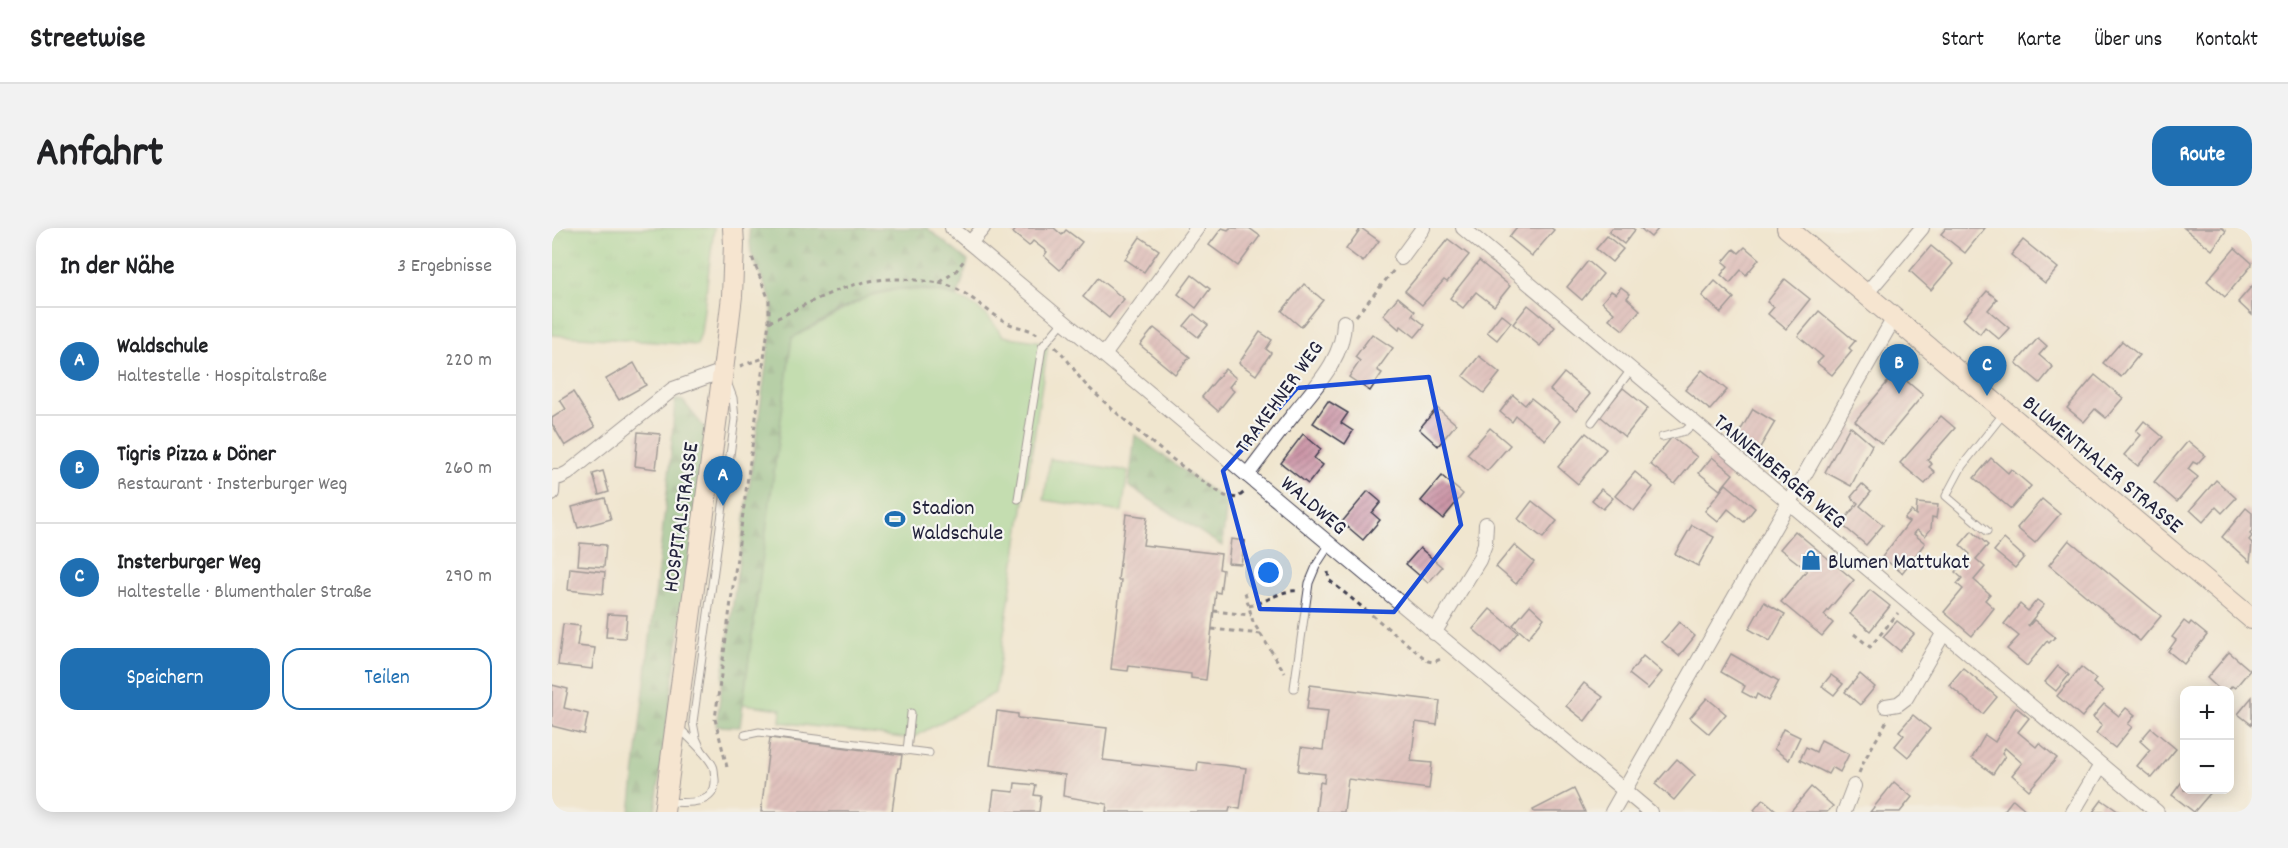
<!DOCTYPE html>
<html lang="de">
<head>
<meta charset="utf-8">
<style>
  body { margin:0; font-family:Dekko,sans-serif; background:#f2f2f2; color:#202124 }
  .controls { position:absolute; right:18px; bottom:18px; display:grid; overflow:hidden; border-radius:12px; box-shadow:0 3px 15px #0003 }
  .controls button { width:54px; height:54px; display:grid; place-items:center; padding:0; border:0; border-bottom:2px solid #e0e0e0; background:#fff; color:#202124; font:30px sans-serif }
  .you { position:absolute; left:717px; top:345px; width:21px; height:21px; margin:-15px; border:4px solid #fff; border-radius:50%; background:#1a73e8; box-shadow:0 0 0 9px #1a73e833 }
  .badge { display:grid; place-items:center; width:39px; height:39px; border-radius:50%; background:#1f6fb2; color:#fff; font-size:20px; font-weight:700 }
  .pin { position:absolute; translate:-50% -50px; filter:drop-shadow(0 2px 3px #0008) }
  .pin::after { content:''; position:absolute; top:32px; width:21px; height:18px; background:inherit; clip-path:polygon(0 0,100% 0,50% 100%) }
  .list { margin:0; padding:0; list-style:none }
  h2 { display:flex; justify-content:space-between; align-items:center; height:78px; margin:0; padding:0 24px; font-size:26px }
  h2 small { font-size:20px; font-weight:400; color:#757577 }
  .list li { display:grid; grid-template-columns:39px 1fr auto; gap:18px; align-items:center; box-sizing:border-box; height:108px; padding:0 24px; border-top:2px solid #e0e0e0 }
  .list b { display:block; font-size:22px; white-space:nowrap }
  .list p { margin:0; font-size:20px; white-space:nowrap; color:#757577 }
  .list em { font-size:20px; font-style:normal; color:#757577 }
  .actions { display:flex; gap:12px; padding:18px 24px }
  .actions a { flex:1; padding:14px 0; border:2px solid #1f6fb2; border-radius:18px; text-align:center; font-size:21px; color:#1f6fb2 }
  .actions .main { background:#1f6fb2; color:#fff }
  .map { position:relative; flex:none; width:1700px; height:584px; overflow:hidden; border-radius:18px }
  header { display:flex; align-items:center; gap:36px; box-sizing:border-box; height:84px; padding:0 30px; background:#fff; border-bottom:2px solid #e0e0e0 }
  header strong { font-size:28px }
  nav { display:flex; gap:33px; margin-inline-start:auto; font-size:21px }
  .intro { display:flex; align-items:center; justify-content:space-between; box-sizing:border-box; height:144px; padding:0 36px }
  h1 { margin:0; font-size:42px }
  .button { padding:15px 27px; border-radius:18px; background:#1f6fb2; color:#fff; font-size:21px; font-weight:700 }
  main { display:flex; gap:36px; padding:0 36px }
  aside { flex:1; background:#fff; border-radius:18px; box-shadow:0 3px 15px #0003 }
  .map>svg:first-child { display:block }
  .grass { fill:url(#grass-tufts); stroke:#587a63; stroke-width:1.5 }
  .forest { fill:url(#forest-firs); stroke:#4a6b59; stroke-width:1.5 }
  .pitch { fill:#8ed28b; stroke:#587a63; stroke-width:1.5 }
  .building { fill:url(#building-hatch) }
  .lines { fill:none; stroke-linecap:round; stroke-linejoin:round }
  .lane-casing { stroke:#413f51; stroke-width:9 }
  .street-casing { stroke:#413f51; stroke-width:16 }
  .secondary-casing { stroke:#413f51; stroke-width:22 }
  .path { stroke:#413f51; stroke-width:3; stroke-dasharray:4.5 4.5; stroke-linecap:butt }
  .lane { stroke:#fff; stroke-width:7 }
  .street { stroke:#fff; stroke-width:14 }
  .secondary { stroke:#fde4d1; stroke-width:20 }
  .marked { fill:none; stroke:#1d4ed8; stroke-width:4.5; stroke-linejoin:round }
  .labels { text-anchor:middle; stroke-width:4.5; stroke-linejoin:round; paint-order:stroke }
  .street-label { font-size:22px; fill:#22223b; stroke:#f6f6f2 }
  .poi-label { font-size:22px; fill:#22223b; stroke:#f6f6f2; text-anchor:start }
</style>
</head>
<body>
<header>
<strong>Streetwise</strong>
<nav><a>Start</a><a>Karte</a><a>Über uns</a><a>Kontakt</a></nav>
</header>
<div class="intro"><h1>Anfahrt</h1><a class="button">Route</a></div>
<main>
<aside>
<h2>In der Nähe<small>3 Ergebnisse</small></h2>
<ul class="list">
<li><span class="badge">A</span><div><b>Waldschule</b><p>Haltestelle · Hospitalstraße</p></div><em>220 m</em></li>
<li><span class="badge">B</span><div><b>Tigris Pizza &amp; Döner</b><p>Restaurant · Insterburger Weg</p></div><em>260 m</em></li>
<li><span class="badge">C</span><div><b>Insterburger Weg</b><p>Haltestelle · Blumenthaler Straße</p></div><em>290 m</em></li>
</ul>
<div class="actions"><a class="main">Speichern</a><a>Teilen</a></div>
</aside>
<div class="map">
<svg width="1700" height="584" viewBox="0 0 1700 584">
  <defs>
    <pattern id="grass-tufts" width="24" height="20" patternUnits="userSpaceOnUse" patternTransform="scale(1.5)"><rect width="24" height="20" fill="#8ed28b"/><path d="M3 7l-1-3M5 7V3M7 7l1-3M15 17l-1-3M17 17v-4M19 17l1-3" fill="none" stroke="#7ab479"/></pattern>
    <pattern id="forest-firs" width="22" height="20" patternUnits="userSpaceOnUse" patternTransform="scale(1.5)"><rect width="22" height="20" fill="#72b477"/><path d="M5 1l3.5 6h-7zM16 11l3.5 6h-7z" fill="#5d9263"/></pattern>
    <pattern id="building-hatch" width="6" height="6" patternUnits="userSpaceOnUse" patternTransform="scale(1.5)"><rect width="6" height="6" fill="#cc96a7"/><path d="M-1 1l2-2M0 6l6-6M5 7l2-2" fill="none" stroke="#a57a89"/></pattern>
  </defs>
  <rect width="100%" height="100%" fill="#f6f6f2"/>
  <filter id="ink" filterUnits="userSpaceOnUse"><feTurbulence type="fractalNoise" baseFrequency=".0167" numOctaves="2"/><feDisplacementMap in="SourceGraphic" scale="12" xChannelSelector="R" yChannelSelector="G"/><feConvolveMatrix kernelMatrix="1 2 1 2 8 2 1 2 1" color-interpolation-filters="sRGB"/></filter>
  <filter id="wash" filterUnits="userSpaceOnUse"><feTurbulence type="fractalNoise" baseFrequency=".008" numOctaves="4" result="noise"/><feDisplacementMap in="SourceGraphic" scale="24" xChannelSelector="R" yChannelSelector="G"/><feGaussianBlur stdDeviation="1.35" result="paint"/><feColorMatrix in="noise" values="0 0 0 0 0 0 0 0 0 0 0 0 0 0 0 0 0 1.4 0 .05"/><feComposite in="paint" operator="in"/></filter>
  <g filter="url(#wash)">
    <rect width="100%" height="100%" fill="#f0e6cf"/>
    <polygon class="grass" points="0,0 162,0 149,105 145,117 0,107"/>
    <g class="forest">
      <path d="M197 0H375L416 33 406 68C387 64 366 58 346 61 308 66 273 92 240 110L188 499 164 498 220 95V74L199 25Z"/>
      <polygon points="123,171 131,173 155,203 103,584 78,584 118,237"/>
      <polygon points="583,207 675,274 670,318 577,258"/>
    </g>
    <g class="pitch">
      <path d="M347 61C378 62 409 64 433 86 440 92 445 101 451 108L485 113 496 117 443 465 358 511 228 494 229 481 191 476 240 110 317 68Z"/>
      <polygon points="498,231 576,243 570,284 492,272"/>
    </g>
    <g id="blocks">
      <g class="building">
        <polygon points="465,0 502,0 510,7 514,2 530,14 508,42 492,28 495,24 481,13 477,18 461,5"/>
        <polygon points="670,0 676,2 678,0 697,0 708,8 686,38 657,17"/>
        <polygon points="809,0 827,13 811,34 794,21"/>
        <polygon points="964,0 999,0 1002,2 980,28 957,9"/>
        <polygon points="1060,0 1080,0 1083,2 1072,16 1057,4"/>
        <polygon points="1088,0 1107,0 1099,9"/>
        <polygon points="1394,0 1433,0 1413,25 1389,6"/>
        <polygon points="1632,0 1670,0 1674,3 1660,22"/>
        <polygon points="1055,8 1071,21 1060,34 1044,21"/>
        <polygon points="588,9 607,22 592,44 573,31"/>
        <polygon points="896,11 917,27 895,54 892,52 870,77 853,63"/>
        <polygon points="1471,12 1506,40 1493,55 1459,27"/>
        <polygon points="1379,18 1401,36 1379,62 1358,43"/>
        <polygon points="1193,19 1207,31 1194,47 1189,42 1178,55 1169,47 1176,38 1171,34 1182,21 1187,25"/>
        <polygon points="1683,20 1700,35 1700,37 1673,69 1655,53"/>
        <polygon points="927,33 958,58 942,78 924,64 911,80 898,70"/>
        <polygon points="1036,33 1051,46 1030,72 1015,59"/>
        <polygon points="640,47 658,61 644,80 626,66"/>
        <polygon points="546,50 572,71 557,90 531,69"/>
        <polygon points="1233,51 1258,71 1234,101 1216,86 1222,79 1215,74"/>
        <polygon points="1163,53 1182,70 1169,85 1150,68"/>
        <polygon points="752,56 771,72 749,99 730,83"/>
        <polygon points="1700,58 1700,87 1686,74"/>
        <polygon points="1069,59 1078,66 1075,70 1088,82 1071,102 1057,91 1062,85 1050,74 1059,63 1064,66"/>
        <polygon points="1435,63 1445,71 1436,82 1457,100 1447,111 1433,99 1428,106 1411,91"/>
        <polygon points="846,69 863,83 860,87 873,97 863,109 849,98 847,101 831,87"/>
        <polygon points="976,77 1003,99 988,118 961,96"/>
        <polygon points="1267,83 1303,113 1297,120 1300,123 1280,147 1265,135 1271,129 1246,108"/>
        <polygon points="642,86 656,97 646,109 632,98"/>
        <polygon points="949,86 959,94 945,112 935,104"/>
        <polygon points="602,100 638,129 623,146 588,117"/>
        <polygon points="708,104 720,112 714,121 719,125 704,147 687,135"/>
        <polygon points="820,106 841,120 825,142 830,145 818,163 797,149 808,133 803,129"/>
        <polygon points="1486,110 1495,118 1487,127 1501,139 1488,155 1464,135"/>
        <polygon points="1570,113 1587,127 1569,149 1551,135"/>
        <polygon points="927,128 948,145 932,165 911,148"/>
        <polygon points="82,135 94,157 67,172 54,151"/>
        <polygon points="673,141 684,150 677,159 682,163 666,183 650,169"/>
        <polygon points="1150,142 1175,162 1158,182 1133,162"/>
        <polygon points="1344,144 1371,167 1330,216 1303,193"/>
        <polygon points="1012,145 1038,166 1024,183 998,162"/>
        <polygon points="1543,147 1571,170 1554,190 1543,181 1532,194 1515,180"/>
        <polygon points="1071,160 1096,180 1073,209 1048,188"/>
        <polygon points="21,164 43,199 13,218 0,196 0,190 14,181 8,172"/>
        <polygon points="961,167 973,177 979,170 1008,193 993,212 964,188 960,194 948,184"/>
        <polygon points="776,173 796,185 789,195 801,203 793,216 761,195"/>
        <polygon points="885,180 904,196 886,218 867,201"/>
        <polygon points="1201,181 1223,194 1206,223 1184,210"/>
        <polygon points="1389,188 1403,200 1375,232 1380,236 1377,239 1383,244 1373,256 1348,235"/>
        <polygon points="1592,193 1611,209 1586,238 1572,227 1589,207 1584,203"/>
        <polygon points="1298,198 1320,217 1299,258 1273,244"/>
        <polygon points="938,200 958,217 935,243 915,226"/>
        <polygon points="86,204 108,206 104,241 83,238"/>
        <polygon points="1034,205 1054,221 1026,256 1006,239"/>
        <polygon points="751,206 769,221 762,230 771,237 756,256 729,235"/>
        <polygon points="1120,209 1145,229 1123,256 1098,236"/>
        <polygon points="1636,213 1653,227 1645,236 1641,234 1636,241 1646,249 1625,274 1602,254"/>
        <polygon points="1160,229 1181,246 1168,262 1147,245"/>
        <polygon points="1439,230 1456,245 1459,241 1479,258 1459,281 1422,250"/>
        <polygon points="51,243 57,264 47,267 41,246"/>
        <polygon points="1083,244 1101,259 1082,283 1063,268"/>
        <polygon points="890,248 911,266 891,291 869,273"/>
        <polygon points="1664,252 1684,270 1670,285 1664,279 1651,294 1638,282"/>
        <polygon points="1174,256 1203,280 1192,294 1176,281 1166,294 1153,283"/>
        <polygon points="1310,256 1319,264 1308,278 1331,297 1314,317 1289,296 1306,275 1299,269"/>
        <polygon points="1049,261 1061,270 1051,281 1040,272"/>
        <polygon points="816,263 829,274 820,285 828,292 811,312 790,294"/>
        <polygon points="53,270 59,291 26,300 20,279"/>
        <polygon points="1490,271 1508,286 1483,315 1465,300"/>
        <polygon points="980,273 1005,293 991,310 966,291"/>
        <polygon points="1365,275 1386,277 1384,290 1380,289 1379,301 1373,308 1365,302 1362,306 1373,315 1350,345 1330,329 1357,294 1352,291 1359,283 1364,287"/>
        <polygon points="1694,280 1700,285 1700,303 1698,306 1700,308 1697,312 1700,315 1698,334 1670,309"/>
        <polygon points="574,286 595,289 591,317 669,326 667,341 671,342 668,365 664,364 654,452 639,450 639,446 577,438 576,443 559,441 569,352 566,352"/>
        <polygon points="1140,297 1162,309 1146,338 1123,326"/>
        <polygon points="1243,303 1302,352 1272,387 1281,395 1270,408 1229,374 1255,342 1228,321"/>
        <polygon points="1420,303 1436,317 1424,331 1433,339 1422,352 1438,366 1433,372 1442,380 1420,408 1392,384 1411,361 1405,356 1410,350 1403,344 1418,326 1408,317"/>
        <polygon points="679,311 693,313 689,336 676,335"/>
        <polygon points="1452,311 1472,329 1463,340 1442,323"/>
        <polygon points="1517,312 1609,388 1588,413 1497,337"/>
        <polygon points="28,315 54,317 52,339 26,337"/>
        <polygon points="962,317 982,334 964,356 944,339"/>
        <polygon points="868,320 890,339 876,355 854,336"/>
        <polygon points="18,340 53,344 51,366 16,362"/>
        <polygon points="1318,362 1338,378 1318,403 1298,386"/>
        <polygon points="1485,372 1492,377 1476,397 1477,398 1482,392 1503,409 1497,415 1495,413 1475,438 1455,421 1467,408 1452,396 1468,376 1476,383"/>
        <polygon points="1212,374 1233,386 1218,413 1197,401"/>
        <polygon points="978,377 992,390 976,410 961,397"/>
        <polygon points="938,381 966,404 949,425 921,401"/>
        <polygon points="56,386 75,387 73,410 54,409"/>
        <polygon points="1345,393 1362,406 1348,423 1331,409"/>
        <polygon points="1632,393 1637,397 1639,394 1655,407 1632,436 1616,423 1624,412 1620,409"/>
        <polygon points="1127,394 1143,408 1127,428 1110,414"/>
        <polygon points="11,396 28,398 25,418 43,420 40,441 6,437"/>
        <polygon points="1677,424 1698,442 1683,460 1680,458 1676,463 1669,463 1655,450"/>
        <polygon points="1179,426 1227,453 1216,473 1205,466 1203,471 1190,464 1193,458 1169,444"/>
        <polygon points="1091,428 1110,444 1096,461 1077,446"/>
        <polygon points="1506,438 1517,447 1504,463 1493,454"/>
        <polygon points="1529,439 1544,451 1541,455 1551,463 1530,489 1505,468"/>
        <polygon points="1411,440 1445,469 1431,486 1397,457"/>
        <polygon points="1308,446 1323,459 1308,477 1293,464"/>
        <polygon points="1279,447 1291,456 1282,467 1270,458"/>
        <polygon points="1032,455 1051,469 1033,493 1014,478"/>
        <polygon points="0,457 16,461 12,480 36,486 32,506 0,498"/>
        <polygon points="758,457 888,473 885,497 864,494 859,533 880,535 877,561 796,551 792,584 764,584 768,554 772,555 773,546 746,543 749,519 771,522 776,483 755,481"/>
        <polygon points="1700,469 1700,497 1686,486"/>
        <polygon points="1155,470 1174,486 1157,506 1138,490"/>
        <polygon points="1552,476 1567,488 1574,480 1583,487 1576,496 1580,499 1563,520 1544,505 1550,497 1541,489"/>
        <polygon points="1464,479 1477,490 1466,504 1484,519 1487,515 1505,530 1477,562 1460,547 1470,535 1453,520 1450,525 1453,528 1441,546 1420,530 1433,507 1443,514"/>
        <polygon points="445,483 466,486 466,490 555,500 551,532 645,543 646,534 694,540 688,581 678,579 677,584 554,584 555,576 511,568 513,547 438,537"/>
        <polygon points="1361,487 1378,501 1356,529 1343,518 1352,507 1347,503"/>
        <polygon points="1599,500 1624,521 1600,550 1585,538 1598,522 1588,513"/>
        <polygon points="1231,501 1248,509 1237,532 1222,521"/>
        <polygon points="218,510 350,527 348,540 346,540 340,584 209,584"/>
        <polygon points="1269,512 1297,526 1288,544 1280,539 1276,546 1248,532 1254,519 1264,524"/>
        <polygon points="1125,531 1143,547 1122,572 1103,556"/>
        <polygon points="1632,551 1632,562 1661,562 1642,584 1620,567"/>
        <polygon points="1342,554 1360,569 1348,584 1318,584"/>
        <polygon points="463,555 484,557 482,567 489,568 487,584 439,584 442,562 462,564"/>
        <polygon points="1259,559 1281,578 1275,584 1238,584"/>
        <polygon points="1022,561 1033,584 982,584 981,582"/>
        <polygon points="1211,571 1226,584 1205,584 1202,582"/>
        <polygon points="1461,571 1475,583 1474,584 1451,584"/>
        <polygon points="1550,572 1567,584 1541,584"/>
      </g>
    </g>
  </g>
  <g filter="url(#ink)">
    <use href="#blocks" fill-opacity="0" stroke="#413f51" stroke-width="1.5"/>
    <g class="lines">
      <g class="lane-casing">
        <g id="lane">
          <polyline points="1040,194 1078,143"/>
          <polyline points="1110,209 1133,203 1141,196"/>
          <polyline points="466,271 490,119 511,94"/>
          <polyline points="1435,303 1394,268 1410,238 1452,185"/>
          <polyline points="742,460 757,355 765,336 778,316"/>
          <polyline points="193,507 207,504 377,525"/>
          <polyline points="150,523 144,510 141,494 183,191 181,170 175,154"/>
          <polyline points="355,523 359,485"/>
          <path d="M116 574C133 575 165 578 163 551 162 547 163 542 161 538 153 523 138 511 126 499"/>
        </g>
      </g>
      <g class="street-casing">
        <g id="street">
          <polyline points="400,0 1098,584"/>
          <polyline points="911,0 1605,584"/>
          <polyline points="418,15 431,0"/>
          <polyline points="849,30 871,0"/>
          <polyline points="1314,66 1370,0"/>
          <polyline points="552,127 645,0"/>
          <path d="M695 247C710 227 725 207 741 187 762 160 792 131 792 94"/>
          <polyline points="0,265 1,249 8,249 16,245 121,161 171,143"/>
          <polyline points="882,405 927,332 933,316 934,296"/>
          <polyline points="1334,478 1346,476 1354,470 1391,406"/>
          <polyline points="1060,584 1342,90"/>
          <polyline points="1292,584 1302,558"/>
          <polyline points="1521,584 1549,537"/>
        </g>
      </g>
      <g class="secondary-casing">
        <g id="secondary">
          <polyline points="1235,0 1700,391"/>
          <polyline points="112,584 171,143 180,68 182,16 181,0"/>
        </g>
      </g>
      <g class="path">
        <path d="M387 55C414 60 431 82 454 94 464 100 475 99 485 106"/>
        <polyline points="804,88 842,42"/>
        <path d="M217 94C248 80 280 61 313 54 338 49 363 51 387 55L404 43 413 31"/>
        <path d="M503 119C517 130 523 146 535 158 578 198 623 236 673 268L685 270 694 263"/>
        <polyline points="188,138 212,130"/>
        <polyline points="776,344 777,352 876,433 881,434 892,430"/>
        <polyline points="693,364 701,394 733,445"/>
        <path d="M697 378C713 375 730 361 745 363"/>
        <polyline points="662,383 699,387"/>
        <polyline points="660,401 709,406"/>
        <polyline points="1302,406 1318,419 1346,385"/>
        <polyline points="175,539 163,491 217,94 217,72 200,29"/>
        <polyline points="1307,545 1313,531 1335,493"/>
      </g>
      <use href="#lane" class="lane"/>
      <use href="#street" class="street"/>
      <use href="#secondary" class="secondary"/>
    </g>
  </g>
  <path d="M0 0H1700V584H0ZM877 149 909 297 842 384 708 381 671 243 745 160Z" fill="#f0e6cf" fill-opacity=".55" fill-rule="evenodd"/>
  <path class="marked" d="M877 149 909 297 842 384 708 381 671 243 745 160Z"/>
  <defs>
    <g id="stadium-bare" transform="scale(1.62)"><path d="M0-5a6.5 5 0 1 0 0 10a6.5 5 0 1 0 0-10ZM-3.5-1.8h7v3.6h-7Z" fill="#1f6fb2" stroke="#f6f6f2" stroke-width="2.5" paint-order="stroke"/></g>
    <g id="shop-bare" transform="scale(1.62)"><path d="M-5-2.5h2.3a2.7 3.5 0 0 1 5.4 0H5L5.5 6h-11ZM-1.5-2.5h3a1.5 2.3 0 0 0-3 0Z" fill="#1f6fb2" stroke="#f6f6f2" stroke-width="2.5" paint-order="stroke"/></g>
  </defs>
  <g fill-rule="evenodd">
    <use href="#stadium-bare" x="343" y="291"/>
    <use href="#shop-bare" x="1259" y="332"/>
  </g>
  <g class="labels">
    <g class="street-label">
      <text transform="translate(726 168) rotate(-54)" y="8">TRAKEHNER WEG</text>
      <text transform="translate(1552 235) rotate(40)" y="8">BLUMENTHALER STRASSE</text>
      <text transform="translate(1229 242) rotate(40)" y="8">TANNENBERGER WEG</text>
      <text transform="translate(763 276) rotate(40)" y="8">WALDWEG</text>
      <text transform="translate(127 289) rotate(-82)" y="8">HOSPITALSTRASSE</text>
    </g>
    <g class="poi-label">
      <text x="360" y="286">Stadion<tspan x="360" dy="25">Waldschule</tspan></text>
      <text x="1276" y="340">Blumen Mattukat</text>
    </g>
  </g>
</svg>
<div class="controls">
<button>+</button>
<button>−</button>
</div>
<div class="you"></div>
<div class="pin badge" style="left:171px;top:278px">A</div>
<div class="pin badge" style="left:1347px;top:166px">B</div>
<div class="pin badge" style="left:1435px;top:168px">C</div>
</div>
</main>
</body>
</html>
